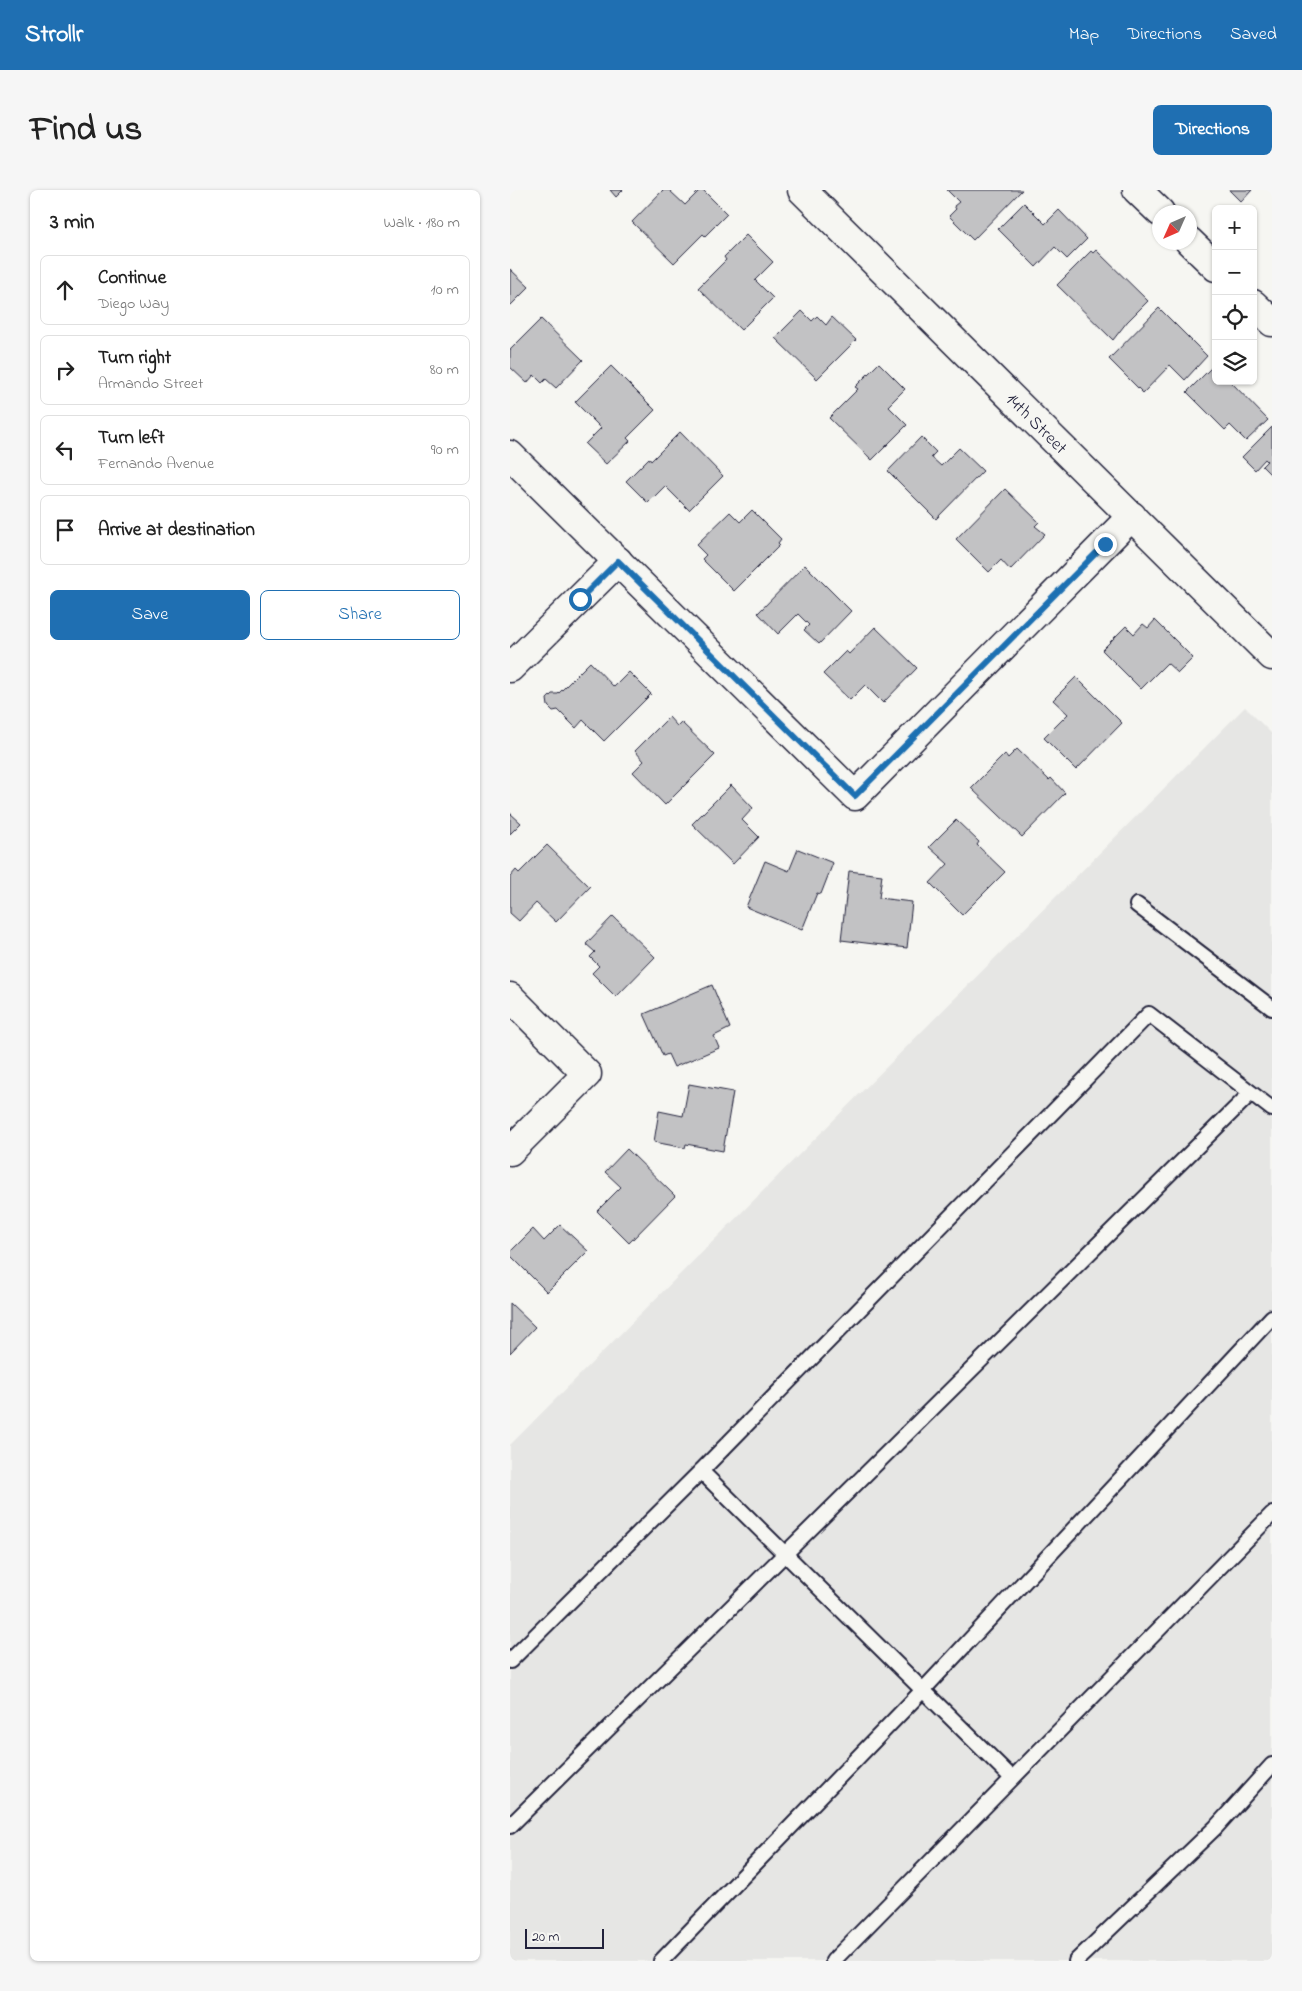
<!DOCTYPE html>
<html lang="en">
<head>
<meta charset="utf-8">
<style>
  body { margin:0; font-family:"Indie Flower",sans-serif; background:#f6f6f6; color:#222 }
  .controls { position:absolute; right:15px; top:15px; display:grid; overflow:hidden; border-radius:8px; box-shadow:0 1px 4px #0004 }
  .controls button { width:45px; height:45px; display:grid; place-items:center; padding:0; border:0; border-bottom:1px solid #e0e0e0; background:#fff; color:#222; font:25px sans-serif }
  .compass { position:absolute; left:642px; top:15px; width:45px; height:45px; border-radius:50%; background:#fff; box-shadow:0 1px 4px #0004; rotate:225deg }
  .scale { position:absolute; left:15px; bottom:12px; width:79px; box-sizing:border-box; padding-left:5px; border:2px solid #22223b; border-top:0; font-size:14px; line-height:18px; white-space:nowrap; color:#22223b; -webkit-text-stroke:4px #f6f6f2; paint-order:stroke }
  .stop { position:absolute; width:15px; height:15px; margin:-11px; border:4px solid #1f6fb2; border-radius:50%; background:#fff }
  .stop.end { background:#1f6fb2; border-color:#fff; box-shadow:0 1px 5px #0008 }
  .list { margin:0; padding:0; list-style:none }
  h2 { display:flex; justify-content:space-between; align-items:center; height:65px; margin:0; padding:0 20px; font-size:21px }
  h2 small { font-size:16px; font-weight:400; color:#767676 }
  .list li { display:grid; grid-template-columns:32px 1fr auto; gap:15px; align-items:center; box-sizing:border-box; height:70px; margin:0 10px 10px; padding:0 10px; border:1px solid #e0e0e0; border-radius:8px }
  .list b { display:block; font-size:19px; white-space:nowrap }
  .list p { margin:0; font-size:16px; white-space:nowrap; color:#767676 }
  .list em { font-size:16px; font-style:normal; color:#767676 }
  .actions { display:flex; gap:10px; padding:15px 20px }
  .actions a { flex:1; padding:11px 0; border:1px solid #1f6fb2; border-radius:8px; text-align:center; font-size:18px; color:#1f6fb2 }
  .actions .main { background:#1f6fb2; color:#fff }
  .icon { flex:none; width:28px; height:28px; fill:none; stroke:currentColor; stroke-width:2; stroke-linecap:round; stroke-linejoin:round }
  .map { position:relative; flex:none; width:762px; height:1771px; overflow:hidden; border-radius:8px }
  header { display:flex; align-items:center; gap:30px; box-sizing:border-box; height:70px; padding:0 25px; background:#1f6fb2; color:#fff }
  header strong { font-size:24px }
  nav { display:flex; gap:28px; margin-inline-start:auto; font-size:18px }
  .intro { display:flex; align-items:center; justify-content:space-between; box-sizing:border-box; height:120px; padding:0 30px }
  h1 { margin:0; font-size:35px }
  .button { padding:12px 22px; border-radius:8px; background:#1f6fb2; color:#fff; font-size:18px; font-weight:700 }
  main { display:flex; gap:30px; padding:0 30px }
  aside { flex:1; background:#fff; border-radius:8px; box-shadow:0 1px 4px #0004 }
  .map>svg:first-child { display:block }
  .built { fill:#e6e6e4 }
  .building { fill:#c2c2c4; stroke:#22223b }
  .lines { fill:none; stroke-linecap:round; stroke-linejoin:round }
  .service-casing { stroke:#22223b; stroke-width:18 }
  .minor-casing { stroke:#22223b; stroke-width:31 }
  .tertiary-casing { stroke:#22223b; stroke-width:31 }
  .service { stroke:#f6f6f2; stroke-width:14 }
  .minor { stroke:#f6f6f2; stroke-width:28 }
  .tertiary { stroke:#f6f6f2; stroke-width:28 }
  .route { stroke:#1f6fb2; stroke-width:6 }
  .labels { text-anchor:middle; stroke-width:5; stroke-linejoin:round; paint-order:stroke }
  .street-label { font-size:18px; fill:#22223b; stroke:#f6f6f2 }
</style>
</head>
<body>
<header>
<strong>Strollr</strong>
<nav><a>Map</a><a>Directions</a><a>Saved</a></nav>
</header>
<div class="intro"><h1>Find us</h1><a class="button">Directions</a></div>
<main>
<aside>
<h2>3 min<small>Walk · 180 m</small></h2>
<ul class="list">
<li><svg class="icon" aria-label="ahead" viewBox="0 0 24 24"><path d="M12 20V5M6 11l6-6 6 6"/></svg><div><b>Continue</b><p>Diego Way</p></div><em>10 m</em></li>
<li><svg class="icon" aria-label="right" viewBox="0 0 24 24"><path d="M7 20v-9h11M14 6l5 5-5 5"/></svg><div><b>Turn right</b><p>Armando Street</p></div><em>80 m</em></li>
<li><svg class="icon" aria-label="left" viewBox="0 0 24 24"><path d="M17 20v-9H6M10 6l-5 5 5 5"/></svg><div><b>Turn left</b><p>Fernando Avenue</p></div><em>90 m</em></li>
<li><svg class="icon" aria-label="arrive" viewBox="0 0 24 24"><path d="M6 21V4h12l-3 4 3 4H6"/></svg><div><b>Arrive at destination</b></div></li>
</ul>
<div class="actions"><a class="main">Save</a><a>Share</a></div>
</aside>
<div class="map">
<svg width="762" height="1771" viewBox="0 0 762 1771">
  <rect width="100%" height="100%" fill="#f6f6f2"/>
  <filter id="ink" filterUnits="userSpaceOnUse"><feTurbulence type="fractalNoise" baseFrequency=".02" numOctaves="2"/><feDisplacementMap in="SourceGraphic" scale="10" xChannelSelector="R" yChannelSelector="G"/><feConvolveMatrix kernelMatrix="1 2 1 2 8 2 1 2 1" color-interpolation-filters="sRGB"/></filter>
  <g filter="url(#ink)">
    <polygon class="built" points="735,517 762,544 762,1771 0,1771 0,1255"/>
    <g class="building">
      <polygon points="100,0 113,0 106,7"/>
      <polygon points="153,0 159,0 175,15 190,0 193,0 217,24 195,46 193,44 164,73 122,32"/>
      <polygon points="437,0 512,0 463,50 439,26 446,19 444,16 449,12"/>
      <polygon points="719,0 742,0 731,12"/>
      <polygon points="514,13 535,34 549,20 577,49 557,69 545,57 526,77 488,39"/>
      <polygon points="236,45 263,72 245,90 263,108 231,140 188,98 216,70 214,67"/>
      <polygon points="586,60 638,111 617,132 603,150 547,95 581,61 583,63"/>
      <polygon points="0,79 19,97 0,116"/>
      <polygon points="649,118 697,166 675,190 660,175 633,203 599,169"/>
      <polygon points="292,121 302,131 307,126 316,135 322,127 346,150 307,189 265,148"/>
      <polygon points="31,129 73,170 46,198 36,189 32,193 24,185 17,193 0,177 0,160"/>
      <polygon points="369,173 395,199 378,216 397,235 362,270 319,228 348,199 345,197"/>
      <polygon points="704,175 706,177 706,191 720,191 758,230 736,251 720,235 715,240 677,202"/>
      <polygon points="101,176 145,220 117,248 120,251 96,274 75,254 91,238 65,212"/>
      <polygon points="762,237 762,286 752,276 757,271 755,269 745,280 732,267"/>
      <polygon points="170,242 213,286 179,320 155,296 138,313 116,291 139,268 141,271"/>
      <polygon points="411,247 426,262 421,267 431,276 449,258 473,281 426,329 378,281"/>
      <polygon points="495,299 529,332 525,336 535,344 500,380 491,370 479,382 446,349"/>
      <polygon points="242,320 271,349 268,353 270,355 224,401 192,369 196,365 186,355 220,322 230,332"/>
      <polygon points="295,375 341,421 309,454 294,440 299,435 288,424 268,444 248,423"/>
      <polygon points="645,430 683,468 668,483 657,473 631,499 592,460 616,436 624,444 633,434 638,438"/>
      <polygon points="365,437 407,478 373,513 355,495 340,510 313,484 336,461 339,464"/>
      <polygon points="80,472 104,497 119,482 141,504 94,551 73,530 66,538 48,520 43,521 38,516 37,509 42,504 48,504"/>
      <polygon points="566,487 612,533 566,580 534,548 558,524 543,510"/>
      <polygon points="159,527 167,536 171,532 205,565 155,615 123,582 134,571 125,561"/>
      <polygon points="507,559 539,590 541,588 555,603 512,647 461,598 495,564 498,568"/>
      <polygon points="221,595 243,618 232,630 249,647 223,674 182,634"/>
      <polygon points="0,623 11,633 0,644"/>
      <polygon points="446,630 469,652 467,655 495,682 452,725 420,693 438,674 419,657"/>
      <polygon points="37,655 80,697 46,732 26,713 9,731 0,723 0,687 6,680 9,683"/>
      <polygon points="288,659 323,673 311,704 307,703 292,740 236,717 255,671 279,681"/>
      <polygon points="339,681 372,685 369,708 402,712 397,758 331,750"/>
      <polygon points="103,726 145,767 106,807 82,783 89,776 80,767 85,762 76,754"/>
      <polygon points="202,795 220,838 204,846 209,858 164,877 158,864 153,866 134,824"/>
      <polygon points="179,894 223,902 213,961 176,954 175,958 144,952 149,921 173,926"/>
      <polygon points="117,959 165,1006 119,1053 87,1021 111,997 95,982"/>
      <polygon points="50,1035 78,1061 37,1102 0,1065 0,1062 23,1039 34,1051"/>
      <polygon points="0,1113 25,1137 0,1163"/>
    </g>
    <g class="lines">
      <g class="service-casing">
        <g id="service">
          <polyline points="627,715 762,818"/>
          <polyline points="191,1281 502,1588"/>
          <polyline points="0,1471 191,1281 639,824 762,919"/>
          <polyline points="0,1636 741,903"/>
          <polyline points="151,1771 413,1500 762,1127"/>
          <polyline points="323,1771 762,1324"/>
          <polyline points="566,1771 706,1637 762,1575"/>
        </g>
      </g>
      <g class="minor-casing">
        <g id="minor">
          <polyline points="627,0 650,22"/>
          <polyline points="679,51 706,77"/>
          <polyline points="743,114 762,132"/>
          <polyline points="0,265 345,606 622,326"/>
          <polyline points="0,478 108,371"/>
          <polyline points="0,807 77,884 0,961"/>
        </g>
      </g>
      <g class="tertiary-casing">
        <polyline id="tertiary" points="292,0 762,466"/>
      </g>
      <use href="#service" class="service"/>
      <use href="#minor" class="minor"/>
      <use href="#tertiary" class="tertiary"/>
    </g>
  </g>
  <g class="lines" filter="url(#ink)">
    <polyline class="route" points="70,409 108,371 345,606 595,354"/>
  </g>
  <g class="labels">
    <g class="street-label">
      <text transform="translate(527 233) rotate(45)" y="6">14th Street</text>
    </g>
  </g>
</svg>
<div class="controls">
<button>+</button>
<button>−</button>
<button><svg class="icon" aria-label="locate" viewBox="0 0 24 24"><circle cx="12" cy="12" r="6"/><path d="M12 2v4M12 18v4M2 12h4M18 12h4"/></svg></button>
<button><svg class="icon" aria-label="layers" viewBox="0 0 24 24"><path d="M12 4l9 5-9 5-9-5zM3 14l9 5 9-5"/></svg></button>
</div>
<svg class="compass" viewBox="-18 -18 36 36"><path d="M0-13l5 13h-10z" fill="#e53935"/><path d="M0 13l5-13h-10z" fill="#767676"/></svg>
<div class="scale">20 m</div>
<div class="stop" style="left:70px;top:409px"></div>
<div class="stop end" style="left:595px;top:354px"></div>
</div>
</main>
</body>
</html>
